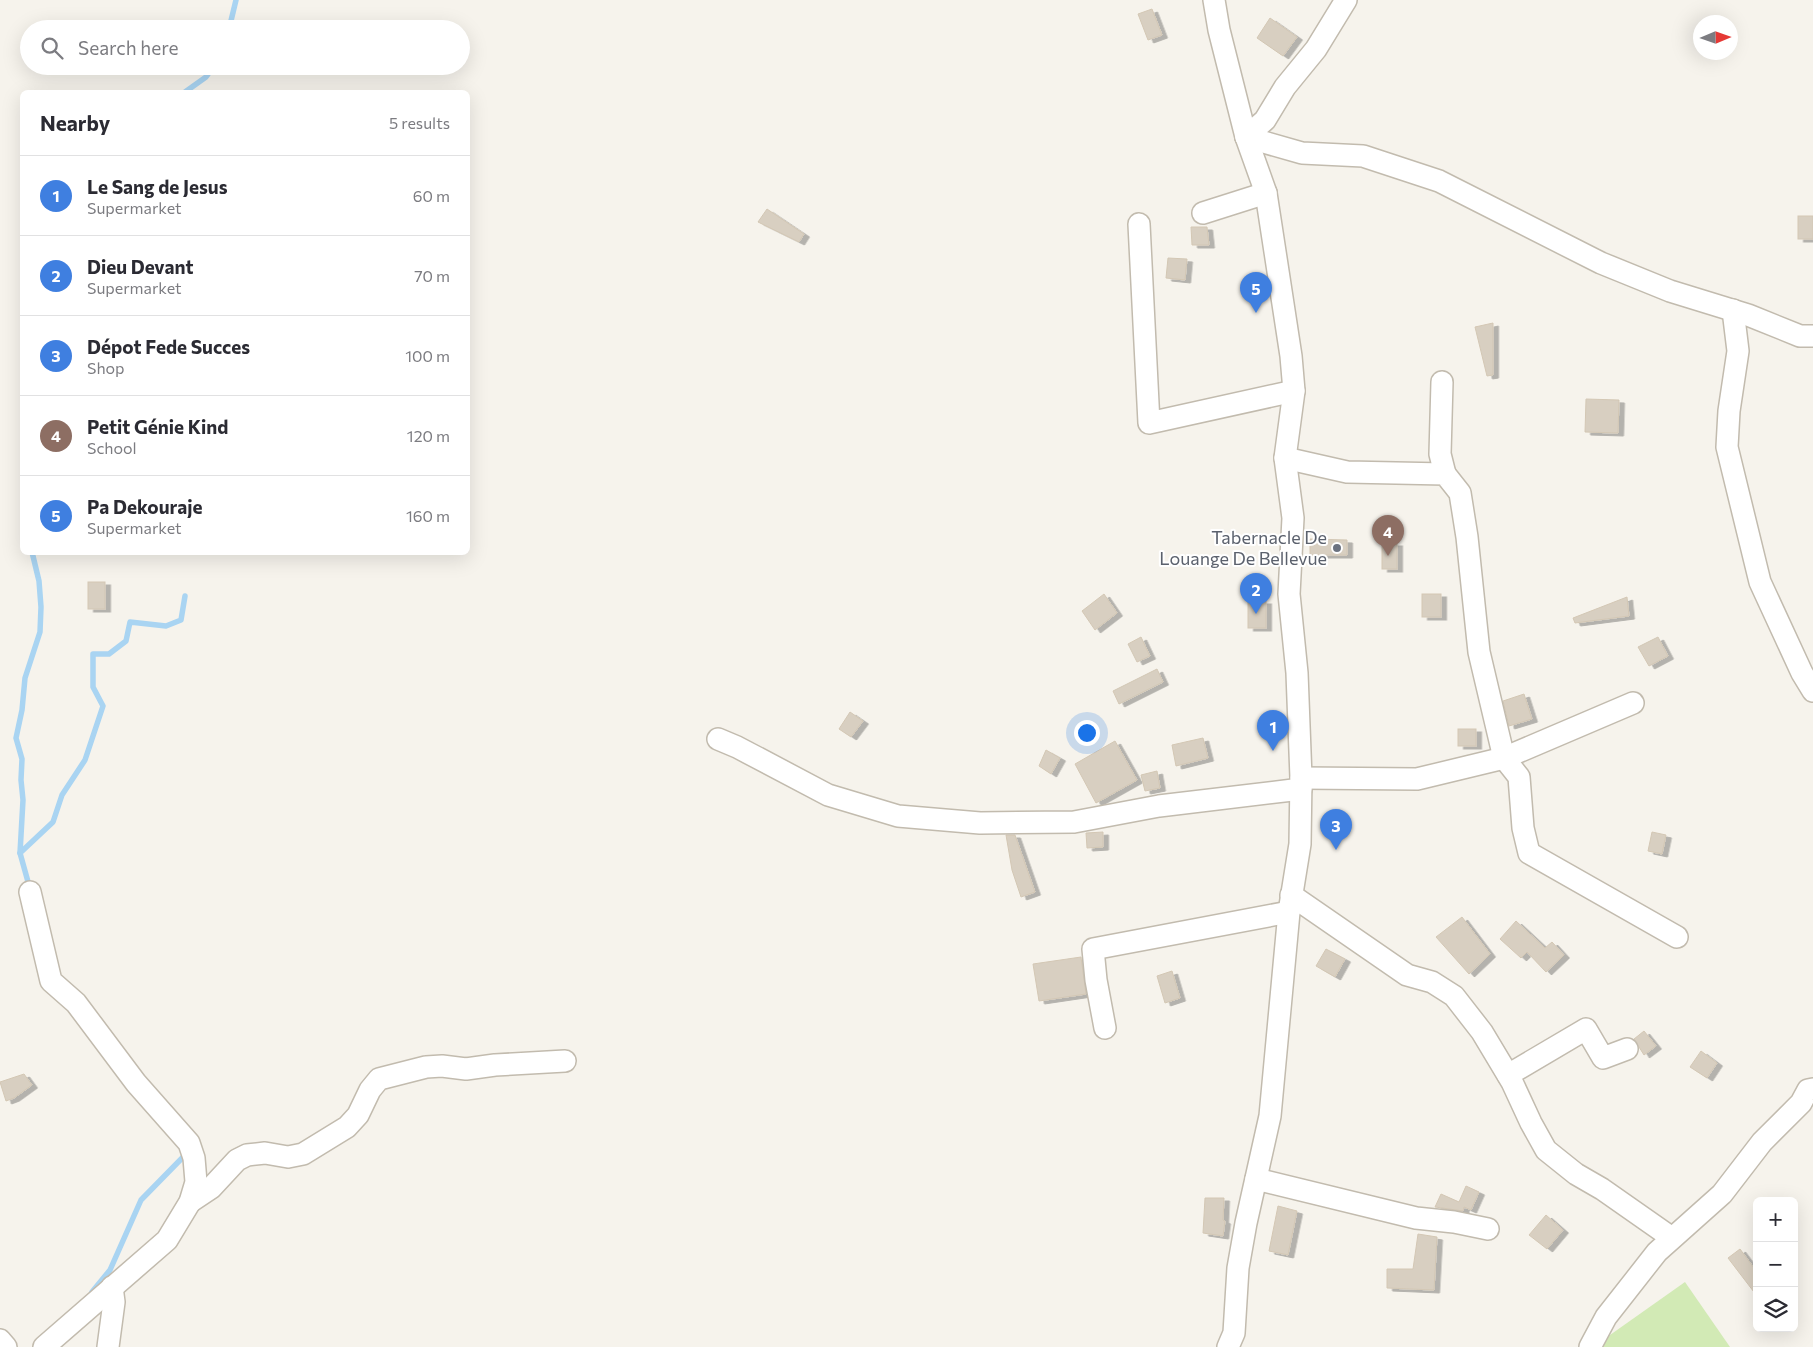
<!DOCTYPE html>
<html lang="en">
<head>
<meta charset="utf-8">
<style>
  body { margin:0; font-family:Commissioner,sans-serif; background:#f2f2f3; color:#2b2b33 }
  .controls { position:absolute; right:15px; bottom:15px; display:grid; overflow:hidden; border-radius:8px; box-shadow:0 5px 20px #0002 }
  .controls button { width:45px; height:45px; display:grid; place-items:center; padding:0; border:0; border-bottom:1px solid #e1e1e2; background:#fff; color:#2b2b33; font:25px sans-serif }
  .compass { position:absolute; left:1693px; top:15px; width:45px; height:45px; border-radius:50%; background:#fff; box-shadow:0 5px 20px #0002; rotate:88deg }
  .you { position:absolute; left:1086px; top:732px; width:18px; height:18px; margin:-12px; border:4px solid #fff; border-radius:50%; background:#1a73e8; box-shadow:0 0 0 8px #1a73e833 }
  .badge { display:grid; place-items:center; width:32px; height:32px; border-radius:50%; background:#2563eb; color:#fff; font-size:16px; font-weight:700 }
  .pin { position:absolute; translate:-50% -41px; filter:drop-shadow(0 1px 2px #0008) }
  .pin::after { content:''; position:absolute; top:26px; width:18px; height:15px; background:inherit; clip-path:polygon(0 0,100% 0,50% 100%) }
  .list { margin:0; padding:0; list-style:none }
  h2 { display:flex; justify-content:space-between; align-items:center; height:65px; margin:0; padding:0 20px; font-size:21px }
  h2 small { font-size:16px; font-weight:400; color:#7c7c81 }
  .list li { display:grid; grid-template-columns:32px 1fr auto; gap:15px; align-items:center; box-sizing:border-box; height:80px; padding:0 20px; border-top:1px solid #e1e1e2 }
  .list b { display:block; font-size:19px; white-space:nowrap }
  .list p { margin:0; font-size:16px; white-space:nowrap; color:#7c7c81 }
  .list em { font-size:16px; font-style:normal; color:#7c7c81 }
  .icon { flex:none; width:28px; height:28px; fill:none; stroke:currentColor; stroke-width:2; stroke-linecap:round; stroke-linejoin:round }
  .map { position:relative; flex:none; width:1813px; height:1347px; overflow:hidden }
  .search { position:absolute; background:#fff; box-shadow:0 5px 20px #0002; left:20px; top:20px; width:450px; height:55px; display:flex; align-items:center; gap:12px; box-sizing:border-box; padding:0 18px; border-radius:28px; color:#7c7c81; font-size:19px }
  .panel { position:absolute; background:#fff; box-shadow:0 5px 20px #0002; left:20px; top:90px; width:450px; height:465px; border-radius:8px }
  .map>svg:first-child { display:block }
  .green { fill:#d2eab5 }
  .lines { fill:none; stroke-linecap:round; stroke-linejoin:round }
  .stream { stroke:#a9d4f2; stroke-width:5.5 }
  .building { fill:#d8cfc1; stroke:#d3c7b4; filter:url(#shadow) }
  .minor-casing { stroke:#c2bbae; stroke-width:24 }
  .minor { stroke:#fff; stroke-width:21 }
  .worship-dot { fill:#6b7280; stroke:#fff; stroke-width:2 }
  .labels { text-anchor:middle; stroke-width:4; stroke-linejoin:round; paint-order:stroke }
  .worship-label { font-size:18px; fill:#5b616d; stroke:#fff; text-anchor:end }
</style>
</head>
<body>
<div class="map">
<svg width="1813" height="1347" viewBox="0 0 1813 1347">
  <defs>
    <filter id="shadow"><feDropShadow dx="5.5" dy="3" stdDeviation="0" flood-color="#0004"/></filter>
  </defs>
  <rect width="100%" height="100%" fill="#f6f3ec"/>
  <polygon class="green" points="1685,1282 1730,1347 1593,1347"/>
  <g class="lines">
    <g class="stream">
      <polyline points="229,29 236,0"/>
      <polyline points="185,92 206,77 214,66"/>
      <polyline points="20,853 53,822 62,795 85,760 103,706 93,687 93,654 109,654 126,641 130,622 166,626 181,620 185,596"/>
      <polyline points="30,889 20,853 23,800 21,780 22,759 16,738 22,710 25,678 40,632 41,607 39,581 32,552"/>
      <polyline points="92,1292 110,1270 141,1200 187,1153"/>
    </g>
  </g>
  <g class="building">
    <polygon points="1152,9 1162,35 1148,40 1138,14"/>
    <polygon points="1270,18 1297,37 1283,56 1257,38"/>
    <polygon points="767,209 804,234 799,242 758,222"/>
    <rect x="1798" y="216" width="15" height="23"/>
    <polygon points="1191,227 1207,227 1209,245 1192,245"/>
    <polygon points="1168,258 1187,259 1185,280 1166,278"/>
    <polygon points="1493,323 1493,375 1487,376 1475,327"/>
    <polygon points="1586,399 1619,400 1618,433 1585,432"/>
    <polygon points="1310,539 1347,540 1347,555 1310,555"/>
    <rect x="1382" y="543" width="15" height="26"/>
    <rect x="88" y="582" width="17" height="27"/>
    <polygon points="1104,594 1117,613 1095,630 1082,611"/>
    <rect x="1422" y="594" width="19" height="23"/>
    <polygon points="1627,597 1629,616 1575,623 1573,618"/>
    <rect x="1248" y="601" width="18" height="27"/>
    <polygon points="1141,637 1150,656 1137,662 1128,644"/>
    <polygon points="1658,637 1668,656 1649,666 1638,647"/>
    <polygon points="1157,669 1163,682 1119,704 1113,691"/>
    <polygon points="1524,694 1532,719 1509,726 1503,701"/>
    <polygon points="850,712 863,721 851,737 839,729"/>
    <rect x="1458" y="729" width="18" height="17"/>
    <polygon points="1203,738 1208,758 1176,766 1172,745"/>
    <polygon points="1115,741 1137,780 1096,803 1075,764"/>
    <polygon points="1046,750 1060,758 1051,774 1039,766"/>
    <polygon points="1157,771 1160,788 1145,791 1141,775"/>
    <polygon points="1103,832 1103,847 1087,848 1086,833"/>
    <polygon points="1652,832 1666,835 1662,854 1648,851"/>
    <polygon points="1006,835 1015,835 1035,892 1021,897 1012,870"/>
    <polygon points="1462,917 1490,954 1469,974 1436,937"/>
    <polygon points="1516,921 1545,948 1552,942 1564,955 1546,972 1527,952 1521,958 1500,939"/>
    <polygon points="1326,949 1345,959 1335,977 1316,966"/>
    <polygon points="1081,957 1086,994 1039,1001 1033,964"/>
    <polygon points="1172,971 1180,998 1165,1003 1157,976"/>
    <polygon points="1644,1031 1656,1046 1644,1055 1634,1039"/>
    <polygon points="1701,1051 1717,1063 1707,1078 1690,1067"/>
    <polygon points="24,1074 32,1085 14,1098 6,1101 0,1082"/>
    <polygon points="1466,1186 1479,1192 1471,1210 1464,1207 1463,1211 1435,1207 1441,1194 1459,1202"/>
    <polygon points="1205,1198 1224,1198 1223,1220 1225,1221 1223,1236 1203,1233"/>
    <polygon points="1278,1206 1297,1211 1288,1255 1269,1251"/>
    <polygon points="1546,1215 1563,1230 1547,1249 1529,1235"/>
    <polygon points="1418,1234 1437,1237 1434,1290 1387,1288 1387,1269 1413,1269"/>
    <polygon points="1740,1249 1757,1272 1757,1296 1728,1258"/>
  </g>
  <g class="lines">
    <g class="minor-casing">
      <g id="minor">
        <polyline points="1214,0 1219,30 1246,137 1266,193 1291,356 1294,391 1285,458 1293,518 1289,594 1297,673 1301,778 1300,844 1289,912 1270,1116 1246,1223 1238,1268 1234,1333 1228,1347"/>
        <polyline points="1246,137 1302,153 1363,156 1439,181 1601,263 1670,291 1748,315 1800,336 1813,336"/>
        <polyline points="1246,137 1265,120 1285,87 1316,49 1346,0"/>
        <polyline points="1203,213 1266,193"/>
        <polyline points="1139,224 1149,423 1294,391"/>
        <polyline points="1733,310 1738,351 1729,411 1727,447 1760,582 1802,673 1813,691"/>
        <polyline points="1442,382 1440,454 1445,474"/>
        <polyline points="1285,458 1347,472 1445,474 1460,493 1467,537 1479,652 1504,758 1519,777 1523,828 1529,853 1677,937"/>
        <polyline points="718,739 737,747 828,795 898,816 980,823 1074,822 1159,806 1301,789"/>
        <polyline points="1301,778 1417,779 1504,758 1633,703"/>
        <polyline points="30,892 51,981 76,1003 136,1083 189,1143 194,1158 196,1182 190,1202 167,1240 44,1347"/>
        <polyline points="1291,895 1407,975 1432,982 1454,996 1482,1032 1512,1082 1531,1123 1546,1150 1576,1174 1602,1189 1672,1238"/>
        <polyline points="1105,1028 1096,980 1093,949 1289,912"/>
        <polyline points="1508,1075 1586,1029 1603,1058 1627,1049"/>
        <polyline points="1256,1179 1416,1218 1454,1222 1488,1229"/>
        <polyline points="190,1202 211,1188 237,1160 247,1155 265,1153 288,1157 303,1154 347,1127 358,1115 370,1090 379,1079 426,1067 442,1066 466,1069 495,1065 565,1061"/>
        <polyline points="0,1340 6,1347"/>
        <polyline points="108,1347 114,1302 112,1287"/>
        <polyline points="1590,1347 1606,1317 1657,1252 1722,1194 1762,1142 1801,1103 1808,1090 1813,1089"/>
      </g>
    </g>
    <use href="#minor" class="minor"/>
  </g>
  <circle class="worship-dot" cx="1337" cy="548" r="5"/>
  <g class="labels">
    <g class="worship-label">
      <text x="1327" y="544">Tabernacle De<tspan x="1327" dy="21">Louange De Bellevue</tspan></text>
    </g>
  </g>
</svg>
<div class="controls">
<button>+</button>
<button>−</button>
<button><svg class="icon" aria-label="layers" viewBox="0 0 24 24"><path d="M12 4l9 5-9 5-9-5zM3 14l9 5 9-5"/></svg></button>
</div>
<svg class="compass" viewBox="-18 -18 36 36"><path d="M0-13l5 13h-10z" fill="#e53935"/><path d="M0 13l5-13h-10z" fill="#7c7c81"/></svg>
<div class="you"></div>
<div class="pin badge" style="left:1273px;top:751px;background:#3f7fe0">1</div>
<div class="pin badge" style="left:1256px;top:614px;background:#3f7fe0">2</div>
<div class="pin badge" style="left:1336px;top:850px;background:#3f7fe0">3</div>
<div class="pin badge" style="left:1388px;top:556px;background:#8d6e63">4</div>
<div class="pin badge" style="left:1256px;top:313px;background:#3f7fe0">5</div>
<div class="search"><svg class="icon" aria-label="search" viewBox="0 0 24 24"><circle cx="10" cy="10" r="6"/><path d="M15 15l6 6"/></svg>Search here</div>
<section class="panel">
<h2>Nearby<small>5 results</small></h2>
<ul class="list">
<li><span class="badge" style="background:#3f7fe0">1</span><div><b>Le Sang de Jesus</b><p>Supermarket</p></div><em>60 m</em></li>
<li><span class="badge" style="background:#3f7fe0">2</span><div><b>Dieu Devant</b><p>Supermarket</p></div><em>70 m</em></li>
<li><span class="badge" style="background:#3f7fe0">3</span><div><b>Dépot Fede Succes</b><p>Shop</p></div><em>100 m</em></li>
<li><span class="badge" style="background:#8d6e63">4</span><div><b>Petit Génie Kind</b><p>School</p></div><em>120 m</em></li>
<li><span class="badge" style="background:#3f7fe0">5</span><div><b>Pa Dekouraje</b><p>Supermarket</p></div><em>160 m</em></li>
</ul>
</section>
</div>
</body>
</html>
